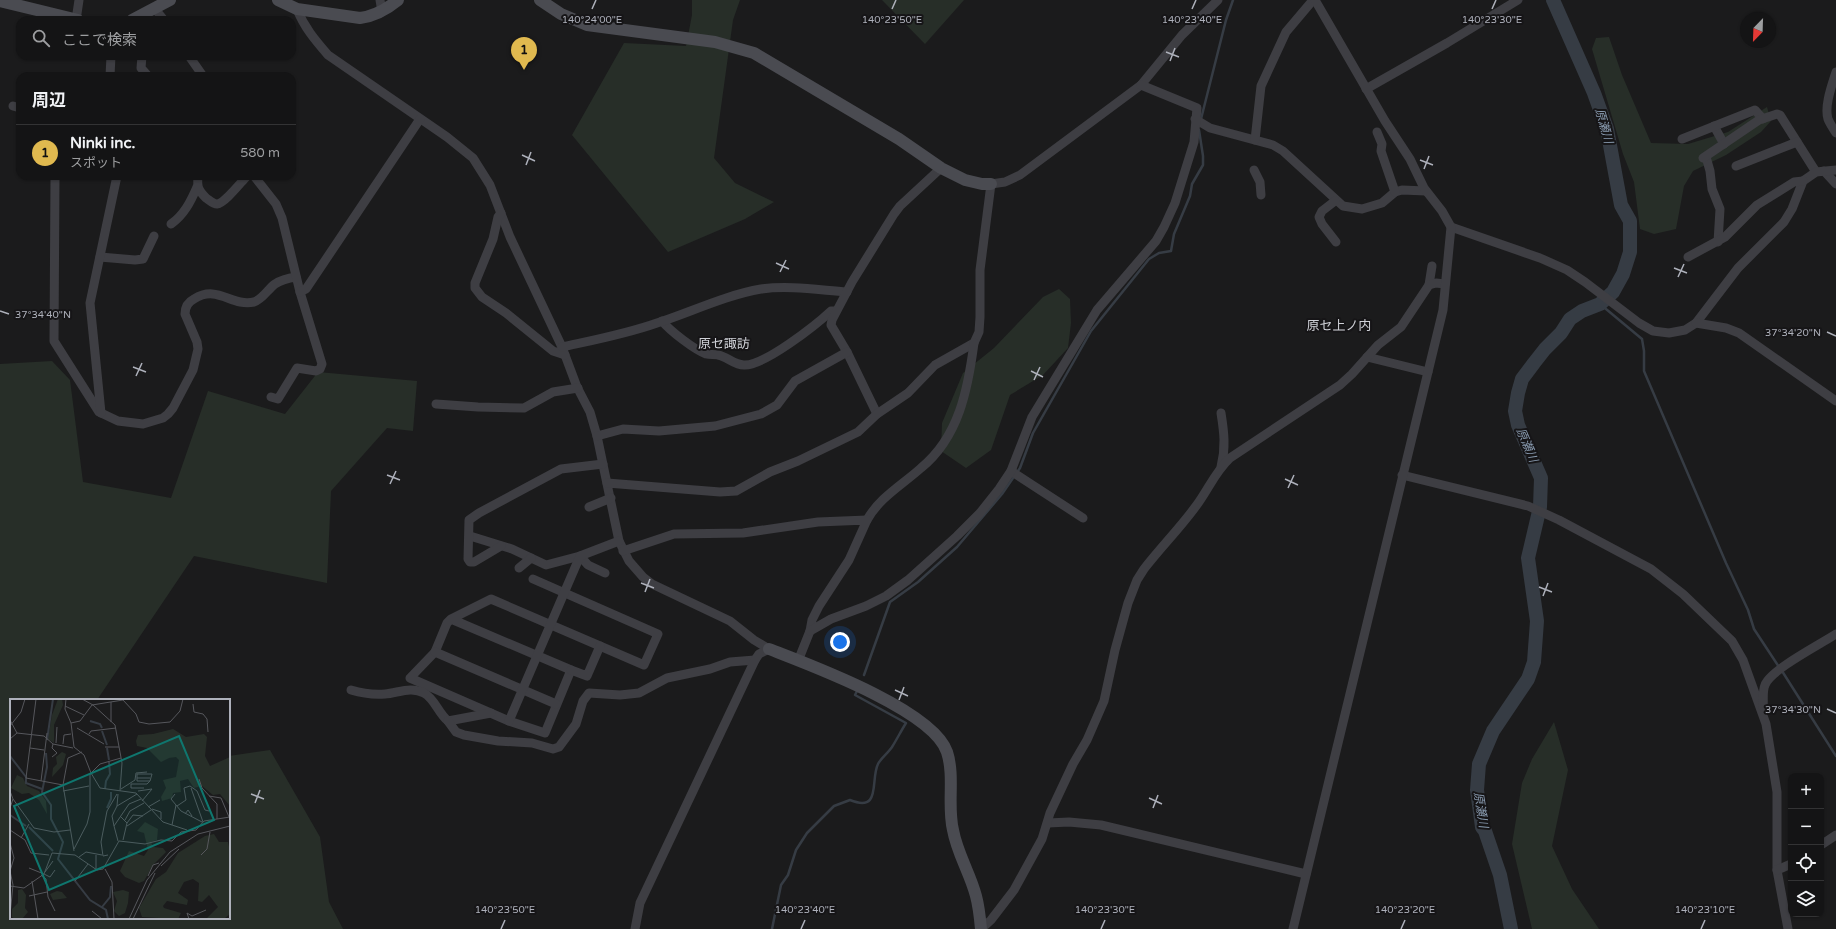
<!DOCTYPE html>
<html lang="ja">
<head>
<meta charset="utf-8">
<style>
  body { margin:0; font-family:"Varela Round","Noto Sans JP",sans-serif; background:#1d1d1e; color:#f1f3f6 }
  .controls { position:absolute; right:12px; bottom:12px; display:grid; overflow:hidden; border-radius:8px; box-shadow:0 1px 3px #0004 }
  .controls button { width:36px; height:36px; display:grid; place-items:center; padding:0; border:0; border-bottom:1px solid #333334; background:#141415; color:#f1f3f6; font:20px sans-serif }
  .compass { position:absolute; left:1740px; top:12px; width:36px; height:36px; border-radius:50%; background:#141415; box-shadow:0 1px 3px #0004; rotate:203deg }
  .you { position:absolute; left:840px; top:642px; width:14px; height:14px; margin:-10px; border:3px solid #fff; border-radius:50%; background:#1a73e8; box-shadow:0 0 0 6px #1a73e833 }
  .badge { display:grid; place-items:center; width:26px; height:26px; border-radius:50%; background:#e0b94f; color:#111; font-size:13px; font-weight:700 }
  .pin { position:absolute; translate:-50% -33px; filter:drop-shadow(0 1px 2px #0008) }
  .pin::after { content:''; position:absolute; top:21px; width:14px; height:12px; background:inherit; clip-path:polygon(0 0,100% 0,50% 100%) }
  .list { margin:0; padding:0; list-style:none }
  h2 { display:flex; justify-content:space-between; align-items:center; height:52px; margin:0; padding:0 16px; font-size:17px }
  h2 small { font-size:13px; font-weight:400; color:#9d9ea0 }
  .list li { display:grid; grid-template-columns:26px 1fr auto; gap:12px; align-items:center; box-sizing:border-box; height:56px; padding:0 16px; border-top:1px solid #333334 }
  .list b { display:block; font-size:15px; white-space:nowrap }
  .list p { margin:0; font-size:13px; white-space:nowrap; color:#9d9ea0 }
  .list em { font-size:13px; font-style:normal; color:#9d9ea0 }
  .icon { flex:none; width:22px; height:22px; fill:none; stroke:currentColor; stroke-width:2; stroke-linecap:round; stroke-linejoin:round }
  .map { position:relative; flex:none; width:1836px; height:929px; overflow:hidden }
  .search { position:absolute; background:#141415; box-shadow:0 1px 3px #0004; left:16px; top:16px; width:280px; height:44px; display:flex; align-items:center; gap:10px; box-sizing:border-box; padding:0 14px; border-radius:12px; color:#9d9ea0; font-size:15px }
  .panel { position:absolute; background:#141415; box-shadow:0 1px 3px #0004; left:16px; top:72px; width:280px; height:108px; border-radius:12px }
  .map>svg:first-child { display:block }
  .green { fill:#272e28 }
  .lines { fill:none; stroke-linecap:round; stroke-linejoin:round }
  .stream { stroke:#363c44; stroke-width:2.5 }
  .river { stroke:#363c44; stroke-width:14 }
  .street { stroke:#3e3e43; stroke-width:9 }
  .secondary { stroke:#4a4b51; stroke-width:12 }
  .ticks { fill:none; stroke:#aeb1bb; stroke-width:1.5 }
  .labels { text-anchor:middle; stroke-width:4; stroke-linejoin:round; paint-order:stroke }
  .water-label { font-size:12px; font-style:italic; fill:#8a9cb1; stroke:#161517 }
  .quarter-label { font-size:13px; fill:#cfd1d7; stroke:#161517 }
  .inset-river { fill:none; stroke:#363c44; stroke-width:2 }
  .inset-road { fill:none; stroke:#56575c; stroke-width:1 }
  .view { fill:#0f766e; fill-opacity:0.15; stroke:#0f766e; stroke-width:2 }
  .inset-edge { fill:none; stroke:#aeb1bb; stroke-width:2 }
  .ticks-label { font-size:10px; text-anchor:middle; fill:#aeb1bb; stroke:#161517; stroke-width:4; stroke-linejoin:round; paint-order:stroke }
</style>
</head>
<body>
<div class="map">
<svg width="1836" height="929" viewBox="0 0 1836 929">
  <rect width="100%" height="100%" fill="#1b1b1c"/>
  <g class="green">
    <polygon points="692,0 740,0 733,20 714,158 735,183 774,202 745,219 668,252 572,135 624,43 686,46 692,15"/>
    <polygon points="882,0 964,0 925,44"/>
    <polygon points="1609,37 1622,75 1651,143 1688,144 1728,132 1767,107 1771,121 1761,132 1726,155 1693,171 1684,186 1676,229 1654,234 1640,229 1634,182 1623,154 1592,49 1596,38"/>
    <polygon points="1059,289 1070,299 1071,323 1068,348 1043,375 1010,395 991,450 966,468 941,451 942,423 963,373 994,348 1043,297"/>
    <polygon points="52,361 70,380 83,482 171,498 208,391 285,414 318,372 417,381 413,431 387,428 331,491 327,583 194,556 97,700 11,700 11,918 229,918 229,756 270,750 320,837 329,902 343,929 0,929 0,364"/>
    <polygon points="1554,722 1568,770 1552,846 1572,889 1599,929 1532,929 1512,844 1522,783 1532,759"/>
  </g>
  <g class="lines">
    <g class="stream">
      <polyline points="1201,119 1226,20 1233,0"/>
      <polyline points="1600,304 1642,339 1644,351 1644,371 1726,563 1748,610 1754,629 1779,667"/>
      <polyline points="1782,671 1836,756"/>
      <polyline points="864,675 890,602 918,582 957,547 1002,494 1020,468 1033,433 1091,331 1149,259 1159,253 1171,251 1174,234 1190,196 1192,184 1203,165 1203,156 1199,130"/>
      <path d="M772 929 781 885 788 875 796 850 807 833 834 806 850 800C882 813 870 780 878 764 881 758 888 753 892 747 897 739 901 731 906 723L855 695 857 691"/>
    </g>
    <polyline class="river" points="1511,929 1500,875 1485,831 1482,827 1477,790 1479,764 1493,731 1528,679 1534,662 1537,621 1528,558 1540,507 1541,478 1518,425 1515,411 1518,393 1522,379 1534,363 1545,349 1561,333 1570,319 1582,311 1600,304 1613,292 1623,274 1630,252 1630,221 1621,205 1607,129 1594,93 1553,0"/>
    <g class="street">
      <polyline points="380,0 382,12"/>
      <polyline points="155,9 164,20"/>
      <path d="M297 9C304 27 315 40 328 55L447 137 473 158 490 185 510 237 562 347 577 387 590 412 597 436 619 541 629 561 643 577 652 584 730 621 754 640 769 649"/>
      <polyline points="76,20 79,0"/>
      <polyline points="142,56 141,68 148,76"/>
      <polyline points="189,56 203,76"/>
      <path d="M1836 72C1832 85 1824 106 1828 119 1830 124 1833 128 1836 133"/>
      <polyline points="110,76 111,56"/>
      <polyline points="1366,89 1447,43 1518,0"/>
      <polyline points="13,106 20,108"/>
      <polyline points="1195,119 1210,128 1273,145 1283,151 1343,206 1362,209 1382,203 1395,192 1402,190 1426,191"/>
      <polyline points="1714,126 1724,144"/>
      <polyline points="1377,132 1382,144 1381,151 1395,192"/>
      <polyline points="1682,139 1755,110 1763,119"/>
      <polyline points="1255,140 1261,86 1286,32 1313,0"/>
      <polyline points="1706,157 1710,171 1712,189 1720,209 1718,242"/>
      <polyline points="1703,158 1759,120 1777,114 1780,115 1816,172"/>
      <polyline points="1736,166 1797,142"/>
      <polyline points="1254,170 1260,182 1261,195"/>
      <polyline points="1824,171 1836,184"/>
      <path d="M55 176 54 341 99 412 118 421 143 424 163 418 168 414 173 408 193 370 198 349 197 342 185 314C185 307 188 302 194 299 218 284 231 307 254 302 263 299 268 289 275 284 281 280 289 278 296 277"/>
      <path d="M198 176C197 187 198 190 206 198 209 200 213 204 217 204 225 203 241 182 247 176"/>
      <polyline points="254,176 276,204 282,218 300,292 322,364 320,369 316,371 297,368 278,399 271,397"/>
      <polyline points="1335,201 1322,211 1319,217 1322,224 1336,242"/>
      <polyline points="501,213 498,217 493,239 475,283 475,288 482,297 506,313 553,351 565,355"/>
      <path d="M171 224C184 215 191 201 197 187"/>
      <polyline points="1451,227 1540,258 1567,270 1585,282 1639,323 1653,331 1669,333 1685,330 1696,323 1738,268 1784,222 1792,209 1803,181 1816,172 1836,170"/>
      <polyline points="100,257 135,260 143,259 154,236"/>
      <polyline points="1688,257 1725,237 1757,205 1794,182 1803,181"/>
      <polyline points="1429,285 1432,266"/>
      <polyline points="300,292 306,289 420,119"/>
      <path d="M662 321C670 331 695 350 706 354 710 355 715 354 718 355 728 357 734 365 744 365 764 366 816 325 831 311H835"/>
      <polyline points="1696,323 1726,328 1739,333 1836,401"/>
      <path d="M562 347C594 340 626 334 657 323 691 312 726 295 761 289 789 285 819 290 847 292"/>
      <polyline points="1367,357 1428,372"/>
      <polyline points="436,404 478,407 524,408 553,392 578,388"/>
      <polyline points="101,413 90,303 117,176"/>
      <path d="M1221 413C1224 432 1226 447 1221 467"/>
      <polyline points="877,414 847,352 831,325 832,320 852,282 894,214 900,206 941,168"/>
      <polyline points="597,436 623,429 659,431 715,426 761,414 777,405 795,381 847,352"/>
      <polyline points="1011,471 1083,518"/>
      <polyline points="1402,475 1528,506 1559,520 1651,569 1683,594 1732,641 1743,660 1766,724 1777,792 1777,870 1788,929"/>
      <polyline points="607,483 720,492 736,491 770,472 798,461 858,432 877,414 908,393 935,365 974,343 979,332 980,317 980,270 991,184 1005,182 1020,175 1141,85 1182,35 1218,0"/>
      <polyline points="589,507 611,498"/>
      <path d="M867 520C879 498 902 485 921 468 959 437 968 389 974 343"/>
      <polyline points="470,536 512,549 546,565 580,556 588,565 605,573"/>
      <polyline points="501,546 474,562 470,562 468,559 469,520 479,513 561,469 603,464"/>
      <polyline points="623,551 674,534 743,533 818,522 867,520 849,560 819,606 812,620 810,631 798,661"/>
      <polyline points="519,568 531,558"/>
      <polyline points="451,619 571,670 545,733 509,721 410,678 435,652 447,623 451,619 491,599 644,665 658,634 533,579"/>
      <polyline points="810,631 831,619 866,606 886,596 908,580 957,536 980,513 999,489 1011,471 1032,417 1097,310 1156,241 1164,227 1175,203 1194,142 1197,108 1141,85"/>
      <polyline points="435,652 556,704"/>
      <polyline points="571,670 587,676 600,646"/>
      <path d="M351 690C361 693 373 695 385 694 398 693 411 686 424 693 435 699 438 713 448 721L491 713"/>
      <path d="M1763 707C1764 700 1762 692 1765 685 1770 670 1821 644 1836 634"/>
      <polyline points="448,721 456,732 464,735 498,741 532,743 553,749 559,747 576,724 583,701 589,693 620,695 639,693 667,678 710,669 730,662 755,660"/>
      <polyline points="509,721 580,556 619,541"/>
      <polyline points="1048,823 1069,822 1101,825 1306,874"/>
      <polyline points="1821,845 1836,835"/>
      <polyline points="1777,870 1791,864"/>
      <polyline points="635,929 640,903 755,660 759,654 769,649"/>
      <path d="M981 929 991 920 1014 890 1042 839 1050 813 1073 764 1087 740 1104 701 1115 650 1128 603 1137 580 1144 569C1161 547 1180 528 1196 506 1208 490 1215 472 1230 458L1340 385 1352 374 1378 345 1401 327 1429 285 1436 283 1445 284"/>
      <polyline points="1293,929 1443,310 1451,227 1442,211 1424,188 1410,159 1385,121 1315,0"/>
    </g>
    <g class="secondary">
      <path d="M278 0 297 9 360 18C375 16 387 9 398 0"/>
      <polyline points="540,0 561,14 587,25 715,42 754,53 899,139 941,168 965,180 982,184 991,184"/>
      <polyline points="0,1 78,20"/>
      <polyline points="132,20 170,0"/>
      <path d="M769 649C810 665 933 710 947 752 955 777 947 805 953 830 957 853 970 873 976 896 979 907 980 918 981 929"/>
    </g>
  </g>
  <path class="ticks" d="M592 9 596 0M892 9 896 0M1192 9 1196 0M1492 9 1496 0M1166 52 1179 57M1170 61 1175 48M522 155 535 161M1420 160 1433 165M526 165 531 152M1424 169 1429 156M776 263 789 269M1674 268 1687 273M780 272 786 260M1678 277 1684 264M0 311 9 314M1827 332 1836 336M133 367 146 372M1031 371 1043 377M136 376 142 363M1034 380 1040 367M387 475 400 480M1285 479 1298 485M390 484 396 471M1288 488 1294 475M641 583 654 588M1539 587 1552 592M645 592 650 579M1543 596 1548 583M895 690 908 696M899 700 904 687M1827 709 1836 713M251 794 264 799M1149 798 1162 804M255 803 260 790M1153 808 1158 795M501 929 505 920M801 929 805 920M1101 929 1105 920M1401 929 1405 920M1701 929 1705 920"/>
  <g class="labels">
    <g class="water-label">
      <text transform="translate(1604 126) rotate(74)" y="4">原瀬川</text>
      <text transform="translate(1527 445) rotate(67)" y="4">原瀬川</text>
      <text transform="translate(1481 810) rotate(81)" y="4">原瀬川</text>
    </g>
    <g class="quarter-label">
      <text x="1339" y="330">原セ上ノ内</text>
      <text x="724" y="348">原セ諏訪</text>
    </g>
  </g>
  <g transform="translate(10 699)">
    <rect width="220" height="220" fill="#1b1b1c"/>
    <path d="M48 0H52L53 6 44 26V44L38 40 42 16ZM163 30 176 38 194 35 197 38 195 57 200 67 220 58V107L210 95 203 96 192 87 184 89 178 80 170 82 171 93 163 94 162 99 152 102 151 98 156 89 153 81 166 78 169 61 166 58 159 59 151 63 137 49 127 47 126 42 128 36 143 35ZM52 53 56 55 53 66 42 78 43 69 47 65 46 58ZM7 76 13 79 17 87 29 92 36 102 37 115 29 101 19 94 12 95 1 89ZM135 123 148 130 147 141 141 143 143 148 153 149 156 153 143 166 134 182 129 184 115 178 110 172 119 152 134 157 138 151 134 134 127 132ZM204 135 209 143H218L220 152V215L215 219 196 220 208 208 199 196 192 203 188 202 189 184 183 180 174 183 168 194 178 201 177 206 157 202 153 207 154 209 171 214 168 220 132 218 129 209 146 180 156 173 168 154 195 137ZM12 190 16 196 15 209 18 213 12 220H5L2 218V210L8 204V191ZM113 191 119 193 118 204 115 214 109 217 104 212 107 202 103 193ZM47 192 52 193 57 199 43 201 40 195Z" fill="#272e28"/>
    <path class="inset-river" d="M80 22 90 25 92 29M92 32 97 46M37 41 43 0M97 49 99 61M36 54 37 68 32 93 41 106V120L53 143 48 160 80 201 96 211 98 220M0 57 16 78V84L32 90M95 90 96 82 100 75 99 63M97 109 101 100V93M0 116 16 127M19 128 43 152M92 208 100 198 101 187"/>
    <path class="inset-road" d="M26 0 16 79 53 86M56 0 55 10 61 24 64 48 74 56 81 74 90 89 126 94 153 123 177 131M72 0 83 6 105 26 112 64 110 92M183 5 184 13 193 15 197 20 198 33M55 7 74 16M0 21 7 34M101 23V3M61 24 70 22 82 6 113 1 126 15 129 23 139 25 160 23 170 12 173 0M0 27 11 13 15 0M67 29 94 45M79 35 81 32 106 29M0 40 7 34 34 37 43 45 63 49M46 44 47 28M53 45 54 36 61 35M95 48H109M20 49 34 51M42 58 47 54 42 49 43 45M127 79H140M189 80 192 89 207 105V120M31 82 37 34M134 89H121V85H137L140 82 142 75H127V82H140M181 89 193 123M111 90 125 81 126 74 137 73M0 92 3 100 0 109M53 92 79 87M128 92 142 90M108 95 107 107 127 95M165 95 161 100 171 112 192 123M199 97 211 99 219 118M3 100 24 129 44 133 60 131M132 102 142 90M167 107 176 101 174 89 180 87 187 92 195 111 199 112M138 108 150 101M142 110 151 113V120M175 115 178 111 182 117M110 117 117 124 113 141M115 121 120 112 134 104M117 124 123 116 133 117M162 126 166 106M104 127 102 117 107 107M117 127 141 111M0 131 15 141 21 154 39 156M11 139 19 125M108 142 104 127 119 105 131 100M0 144 4 159 0 172 3 186 0 216M64 150 77 125 80 113V75L90 65 111 59M64 152 53 86 58 59 72 53M86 156V171M98 156 93 157 91 143 97 112 107 95M191 156 197 150 200 133M69 158 76 153 92 156M151 167 169 150M19 169 34 175M95 170 102 183 104 220M35 173 43 162M34 175 40 178 45 171M31 176 36 180 38 198 45 212M138 177 143 166 149 164M22 182 28 220M65 182 78 165M0 187 14 189 34 175 42 154 65 156 87 171 93 170 109 142 135 145 151 141 162 142 171 133 186 131 194 122 220 118M19 197 37 193M82 212 92 220M119 220 137 181 160 153 188 135 220 127M123 220 145 174M179 220 177 214 182 217 196 211"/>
    <path class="view" d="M169 37 204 121 39 191 4 107Z"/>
    <rect width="220" height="220" class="inset-edge"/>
  </g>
  <g class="ticks-label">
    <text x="892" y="23">140°23'50"E</text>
    <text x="1192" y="23">140°23'40"E</text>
    <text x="1492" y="23">140°23'30"E</text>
    <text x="592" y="23">140°24'00"E</text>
    <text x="43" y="318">37°34'40"N</text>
    <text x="1793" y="336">37°34'20"N</text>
    <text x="1793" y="713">37°34'30"N</text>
    <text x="505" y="913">140°23'50"E</text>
    <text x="805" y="913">140°23'40"E</text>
    <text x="1105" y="913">140°23'30"E</text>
    <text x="1405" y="913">140°23'20"E</text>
    <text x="1705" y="913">140°23'10"E</text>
  </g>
</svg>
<div class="controls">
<button>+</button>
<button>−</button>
<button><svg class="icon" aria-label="locate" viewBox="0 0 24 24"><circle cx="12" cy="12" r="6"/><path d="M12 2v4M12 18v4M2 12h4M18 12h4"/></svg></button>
<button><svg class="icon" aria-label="layers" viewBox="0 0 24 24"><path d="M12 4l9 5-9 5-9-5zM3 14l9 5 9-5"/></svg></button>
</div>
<svg class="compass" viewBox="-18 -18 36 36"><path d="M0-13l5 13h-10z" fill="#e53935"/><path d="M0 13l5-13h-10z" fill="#9d9ea0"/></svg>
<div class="you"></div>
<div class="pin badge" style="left:524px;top:70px">1</div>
<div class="search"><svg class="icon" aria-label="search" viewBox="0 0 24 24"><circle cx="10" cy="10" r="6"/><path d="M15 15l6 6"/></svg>ここで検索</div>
<section class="panel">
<h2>周辺<small></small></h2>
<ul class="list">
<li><span class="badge">1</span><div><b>Ninki inc.</b><p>スポット</p></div><em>580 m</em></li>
</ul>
</section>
</div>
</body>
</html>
